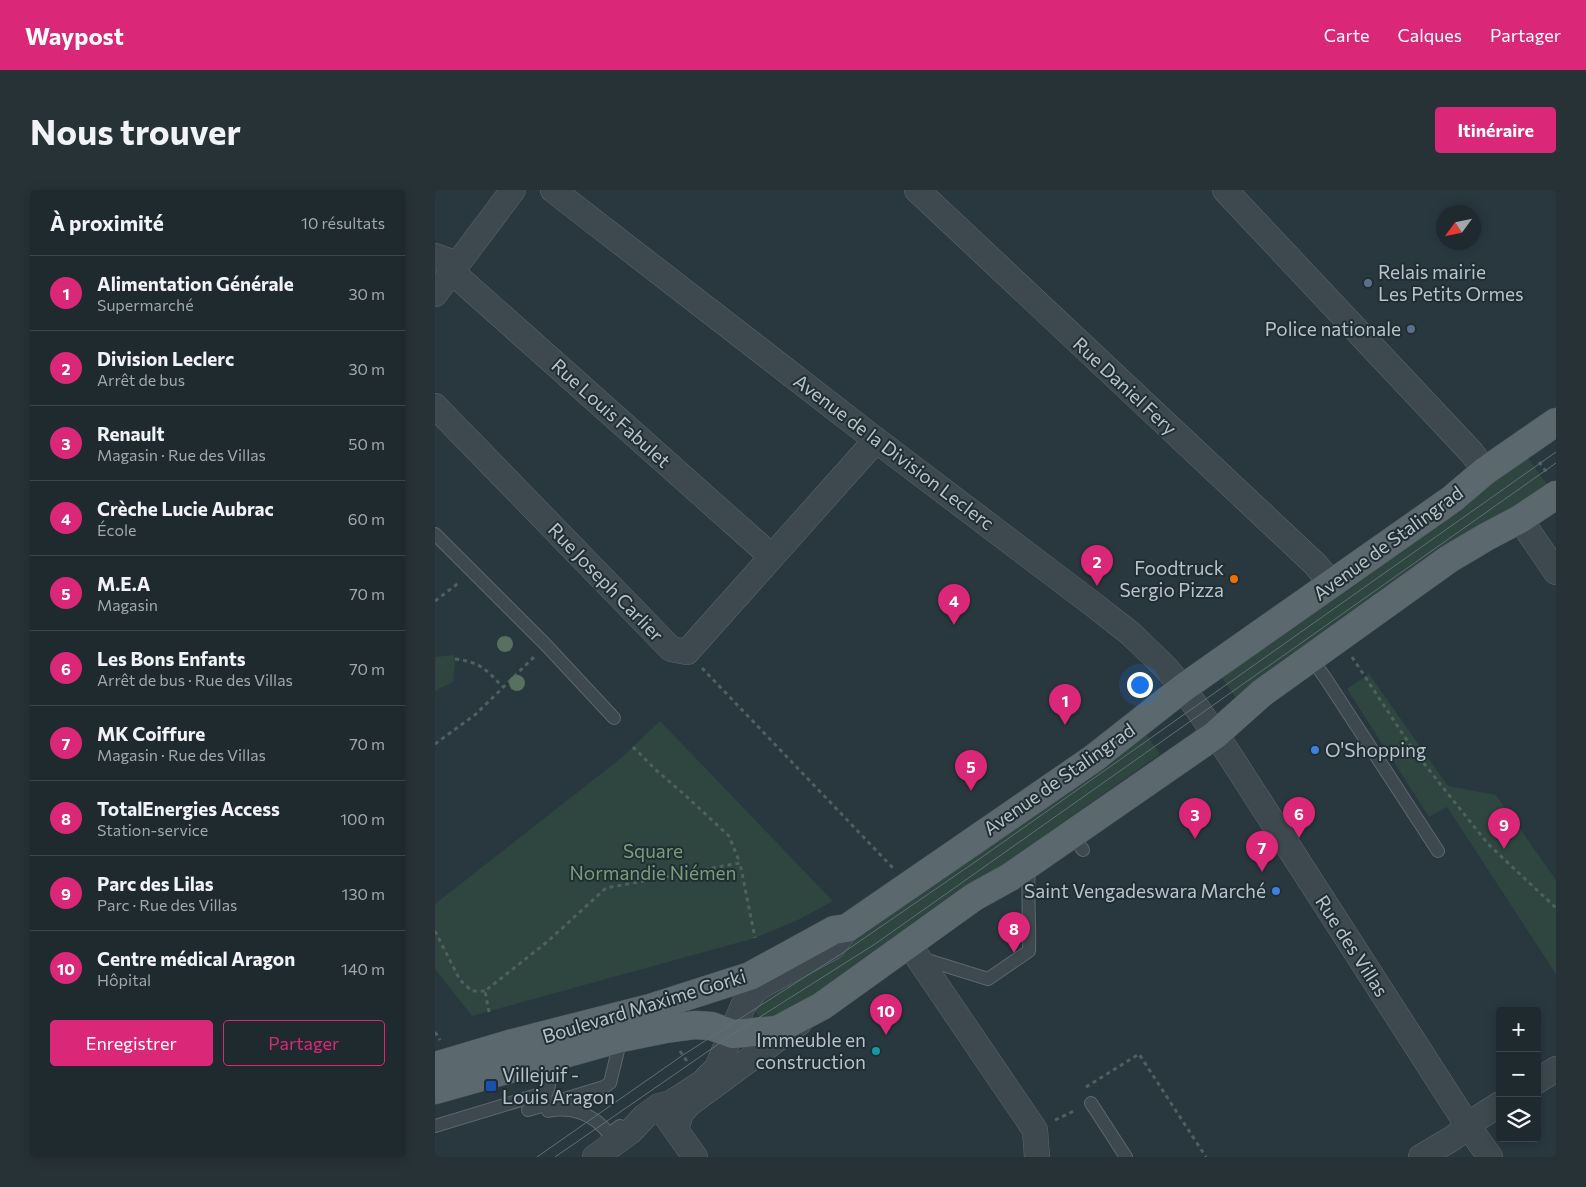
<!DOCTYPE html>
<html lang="fr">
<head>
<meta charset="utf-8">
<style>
  body { margin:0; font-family:Commissioner,sans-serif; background:#273237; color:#f1f3f6 }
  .controls { position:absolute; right:15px; bottom:15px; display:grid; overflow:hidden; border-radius:5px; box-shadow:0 2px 12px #0003 }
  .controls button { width:45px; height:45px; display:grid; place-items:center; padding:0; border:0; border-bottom:1px solid #3c464b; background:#1f2a2f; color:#f1f3f6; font:25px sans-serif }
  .compass { position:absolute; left:1001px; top:15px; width:45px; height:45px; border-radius:50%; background:#1f2a2f; box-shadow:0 2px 12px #0003; rotate:237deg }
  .you { position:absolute; left:704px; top:494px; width:18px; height:18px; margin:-12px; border:4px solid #fff; border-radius:50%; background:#1a73e8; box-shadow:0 0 0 8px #1a73e833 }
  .badge { display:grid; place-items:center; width:32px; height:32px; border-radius:50%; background:#db2777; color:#fff; font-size:16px; font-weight:700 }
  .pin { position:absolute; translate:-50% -41px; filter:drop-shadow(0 1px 2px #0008) }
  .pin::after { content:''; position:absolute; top:26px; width:18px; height:15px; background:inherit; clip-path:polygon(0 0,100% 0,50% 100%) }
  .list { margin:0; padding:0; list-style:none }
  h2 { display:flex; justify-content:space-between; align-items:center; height:65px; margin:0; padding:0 20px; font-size:21px }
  h2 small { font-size:16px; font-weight:400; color:#a1a7aa }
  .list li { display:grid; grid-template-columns:32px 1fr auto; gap:15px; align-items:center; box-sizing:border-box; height:75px; padding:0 20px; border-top:1px solid #3c464b }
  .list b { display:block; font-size:19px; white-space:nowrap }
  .list p { margin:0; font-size:16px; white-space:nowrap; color:#a1a7aa }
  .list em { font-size:16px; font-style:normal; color:#a1a7aa }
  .actions { display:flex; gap:10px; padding:15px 20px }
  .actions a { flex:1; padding:11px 0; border:1px solid #db2777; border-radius:5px; text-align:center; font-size:18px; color:#db2777 }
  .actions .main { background:#db2777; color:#fff }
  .icon { flex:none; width:28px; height:28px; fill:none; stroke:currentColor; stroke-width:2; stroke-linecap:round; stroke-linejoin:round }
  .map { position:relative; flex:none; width:1121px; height:967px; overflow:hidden; border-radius:5px }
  header { display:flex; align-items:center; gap:30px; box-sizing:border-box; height:70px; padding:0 25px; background:#db2777; color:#fff }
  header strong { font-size:24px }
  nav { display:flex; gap:28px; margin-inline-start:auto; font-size:18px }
  .intro { display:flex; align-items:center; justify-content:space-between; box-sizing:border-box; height:120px; padding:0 30px }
  h1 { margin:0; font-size:35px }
  .button { padding:12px 22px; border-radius:5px; background:#db2777; color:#fff; font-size:18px; font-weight:700 }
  main { display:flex; gap:30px; padding:0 30px }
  aside { flex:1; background:#1f2a2f; border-radius:5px; box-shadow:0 2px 12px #0003 }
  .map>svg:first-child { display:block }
  .green { fill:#2f4540 }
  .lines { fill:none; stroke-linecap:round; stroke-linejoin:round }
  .lane-casing { stroke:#5b676c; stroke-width:14 }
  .street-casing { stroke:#5b676c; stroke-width:26 }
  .primary-casing { stroke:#49565b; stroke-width:29 }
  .path { stroke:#4d615d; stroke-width:3; stroke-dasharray:4 4; stroke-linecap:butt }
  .lane { stroke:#3d494f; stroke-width:12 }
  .street { stroke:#3d494f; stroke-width:25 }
  .primary { stroke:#5b696f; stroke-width:28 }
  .tram { stroke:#5f6f76; stroke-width:1 }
  .tree { fill:#57705f }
  .service-dot { fill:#5c6f8a; stroke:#212f34; stroke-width:2 }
  .food-dot { fill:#e8710a; stroke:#212f34; stroke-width:2 }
  .shop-dot { fill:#3f7fe0; stroke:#212f34; stroke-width:2 }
  .culture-dot { fill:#0f9aa8; stroke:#212f34; stroke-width:2 }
  .transit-dot { fill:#1a4fb4; stroke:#212f34; stroke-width:2 }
  .labels { text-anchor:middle; stroke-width:4; stroke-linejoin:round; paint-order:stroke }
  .poi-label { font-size:19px; fill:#b9c4c9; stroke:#212f34; text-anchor:end }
  .street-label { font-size:19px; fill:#b9c4c9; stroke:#212f34 }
  .park-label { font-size:19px; fill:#7c9d7a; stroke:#212f34 }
</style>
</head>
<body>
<header>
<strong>Waypost</strong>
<nav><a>Carte</a><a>Calques</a><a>Partager</a></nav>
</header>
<div class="intro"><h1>Nous trouver</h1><a class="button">Itinéraire</a></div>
<main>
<aside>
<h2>À proximité<small>10 résultats</small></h2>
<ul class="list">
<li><span class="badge">1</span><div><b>Alimentation Générale</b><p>Supermarché</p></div><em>30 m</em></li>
<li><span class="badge">2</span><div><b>Division Leclerc</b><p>Arrêt de bus</p></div><em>30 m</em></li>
<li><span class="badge">3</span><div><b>Renault</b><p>Magasin · Rue des Villas</p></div><em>50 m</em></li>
<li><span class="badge">4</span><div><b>Crèche Lucie Aubrac</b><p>École</p></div><em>60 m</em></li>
<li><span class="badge">5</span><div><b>M.E.A</b><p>Magasin</p></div><em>70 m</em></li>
<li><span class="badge">6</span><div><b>Les Bons Enfants</b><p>Arrêt de bus · Rue des Villas</p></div><em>70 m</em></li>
<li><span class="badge">7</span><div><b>MK Coiffure</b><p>Magasin · Rue des Villas</p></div><em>70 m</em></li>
<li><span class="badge">8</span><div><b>TotalEnergies Access</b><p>Station-service</p></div><em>100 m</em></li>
<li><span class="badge">9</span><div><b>Parc des Lilas</b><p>Parc · Rue des Villas</p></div><em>130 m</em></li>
<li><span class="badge">10</span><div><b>Centre médical Aragon</b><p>Hôpital</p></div><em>140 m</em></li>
</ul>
<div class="actions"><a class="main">Enregistrer</a><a>Partager</a></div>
</aside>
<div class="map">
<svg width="1121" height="967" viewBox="0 0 1121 967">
  <rect width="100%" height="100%" fill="#29383f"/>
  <g class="green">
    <polygon points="1090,264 1115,298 803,511 787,488 1011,330"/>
    <polygon points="19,465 20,473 18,492 3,499 0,502 0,467"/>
    <polygon points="934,484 1013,596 1061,605 1121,690 1121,784 1012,617 994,627 912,499"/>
    <polygon points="225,531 398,711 363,730 320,748 37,826 0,779 0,714 185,569"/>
    <path d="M711 544 725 564 355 825 327 829C321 825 320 821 320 813Z"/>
  </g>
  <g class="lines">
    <g class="lane-casing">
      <g id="lane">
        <polyline points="0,344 111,455 179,528"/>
        <polyline points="876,468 891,489 1003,661"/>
        <polyline points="636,644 648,660"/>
        <path d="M488 766 492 770 553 789 594 761C595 732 592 704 594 676"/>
        <polyline points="656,913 691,967"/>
        <polyline points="93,920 169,897 175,893 186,848"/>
        <path d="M113 921C137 916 159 924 174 944L185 936"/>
        <path d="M0 936 112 902C117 891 113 878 108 868"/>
      </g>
    </g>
    <g class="street-casing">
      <g id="street">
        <polyline points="118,0 441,250 659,415 696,444 730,477 748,498 792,561 1033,936 1055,967"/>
        <polyline points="482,0 880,374 897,394"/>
        <polyline points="790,0 1037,263 1050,281"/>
        <polyline points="0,66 22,74"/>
        <polyline points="16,81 336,366"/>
        <polyline points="0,104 78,0"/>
        <polyline points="0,216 236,459 252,462 441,250"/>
        <polyline points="1085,329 1121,382"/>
        <polyline points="473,753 600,940 602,967"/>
        <polyline points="1102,891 1121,879"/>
        <polyline points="231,926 260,967"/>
        <polyline points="241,939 246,923 254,914 364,833"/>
        <polyline points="160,967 195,942 210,926 224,916 236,913 267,893 282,878 308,816 322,798 398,757 412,738"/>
        <polyline points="986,967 1018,948 1046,926 1065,914"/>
      </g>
    </g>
    <g class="primary-casing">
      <g id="primary">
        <polyline points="0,876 78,853 215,818 315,786 399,740 412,738 659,568 748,498 1017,309 1050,281 1121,232"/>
        <polyline points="0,900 186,848 230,839 260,835 276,836 298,844 342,840 387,816 539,707 575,687 780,545 827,503 1014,369 1051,347 1085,329 1121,305"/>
      </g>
    </g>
    <g class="path">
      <polyline points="1104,272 1112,283"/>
      <polyline points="0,411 25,392"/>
      <polyline points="917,467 979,561 1053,654 1121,718"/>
      <path d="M20 469C46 472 51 480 68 497"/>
      <polyline points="267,478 458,678"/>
      <polyline points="0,554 41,524 100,466"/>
      <polyline points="198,557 221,580 251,606 294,646 305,673"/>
      <polyline points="0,741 25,790 37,801 50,801"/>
      <polyline points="54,822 50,801 112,752 171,698 305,673 320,748"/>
      <polyline points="0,842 5,850"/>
      <polyline points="245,861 254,874"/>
      <polyline points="651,897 704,864 771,967"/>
      <polyline points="620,930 641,920"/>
    </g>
    <use href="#lane" class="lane"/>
    <use href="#street" class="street"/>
    <use href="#primary" class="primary"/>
    <g class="tram">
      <polyline points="102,967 248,865 409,762 540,672 1121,262"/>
      <polyline points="120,967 298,844 440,754 1121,273"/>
    </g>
  </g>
  <g class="tree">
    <circle cx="70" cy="454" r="8"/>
    <circle cx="82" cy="493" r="8"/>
  </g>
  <g class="service-dot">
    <circle cx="933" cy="93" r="5"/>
    <circle cx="976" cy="139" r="5"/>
  </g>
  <circle class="food-dot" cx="799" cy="389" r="5"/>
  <g class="shop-dot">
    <circle cx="880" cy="560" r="5"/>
    <circle cx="841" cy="701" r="5"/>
  </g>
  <circle class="culture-dot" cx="441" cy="861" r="5"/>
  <rect class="transit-dot" x="50" y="890" width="12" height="12" rx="2.5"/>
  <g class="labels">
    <g class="poi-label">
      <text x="943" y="89" text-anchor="start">Relais mairie<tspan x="943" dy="22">Les Petits Ormes</tspan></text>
      <text x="966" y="146">Police nationale</text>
      <text x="789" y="385">Foodtruck<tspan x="789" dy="22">Sergio Pizza</tspan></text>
      <text x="890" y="567" text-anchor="start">O'Shopping</text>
      <text x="831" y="708">Saint Vengadeswara Marché</text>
      <text x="431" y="857">Immeuble en<tspan x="431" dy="22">construction</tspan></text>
      <text x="67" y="892" text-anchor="start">Villejuif -<tspan x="67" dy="22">Louis Aragon</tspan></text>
    </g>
    <g class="street-label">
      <text transform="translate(690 196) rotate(43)" y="7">Rue Daniel Fery</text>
      <text transform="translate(176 223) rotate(42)" y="7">Rue Louis Fabulet</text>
      <text transform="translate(459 262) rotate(37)" y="7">Avenue de la Division Leclerc</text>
      <text transform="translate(953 353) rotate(-36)" y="7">Avenue de Stalingrad</text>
      <text transform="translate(171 392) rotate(46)" y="7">Rue Joseph Carlier</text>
      <text transform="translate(624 589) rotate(-35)" y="7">Avenue de Stalingrad</text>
      <text transform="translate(917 756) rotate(57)" y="7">Rue des Villas</text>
      <text transform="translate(209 816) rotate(-17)" y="7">Boulevard Maxime Gorki</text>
    </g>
    <g class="park-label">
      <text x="218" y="668">Square<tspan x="218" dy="22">Normandie Niémen</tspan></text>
    </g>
  </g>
</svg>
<div class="controls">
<button>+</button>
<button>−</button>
<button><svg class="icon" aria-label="layers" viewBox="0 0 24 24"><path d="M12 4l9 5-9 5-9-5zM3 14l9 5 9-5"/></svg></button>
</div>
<svg class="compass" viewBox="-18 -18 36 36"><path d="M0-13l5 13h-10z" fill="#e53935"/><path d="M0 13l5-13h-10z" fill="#a1a7aa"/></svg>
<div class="you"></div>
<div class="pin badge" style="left:630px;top:535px">1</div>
<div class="pin badge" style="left:662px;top:396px">2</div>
<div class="pin badge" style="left:760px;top:649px">3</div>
<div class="pin badge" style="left:519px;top:435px">4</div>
<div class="pin badge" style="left:536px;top:601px">5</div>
<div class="pin badge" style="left:864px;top:648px">6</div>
<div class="pin badge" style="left:827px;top:682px">7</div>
<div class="pin badge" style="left:579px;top:763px">8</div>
<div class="pin badge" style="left:1069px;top:659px">9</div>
<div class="pin badge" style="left:451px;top:845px">10</div>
</div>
</main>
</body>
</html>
